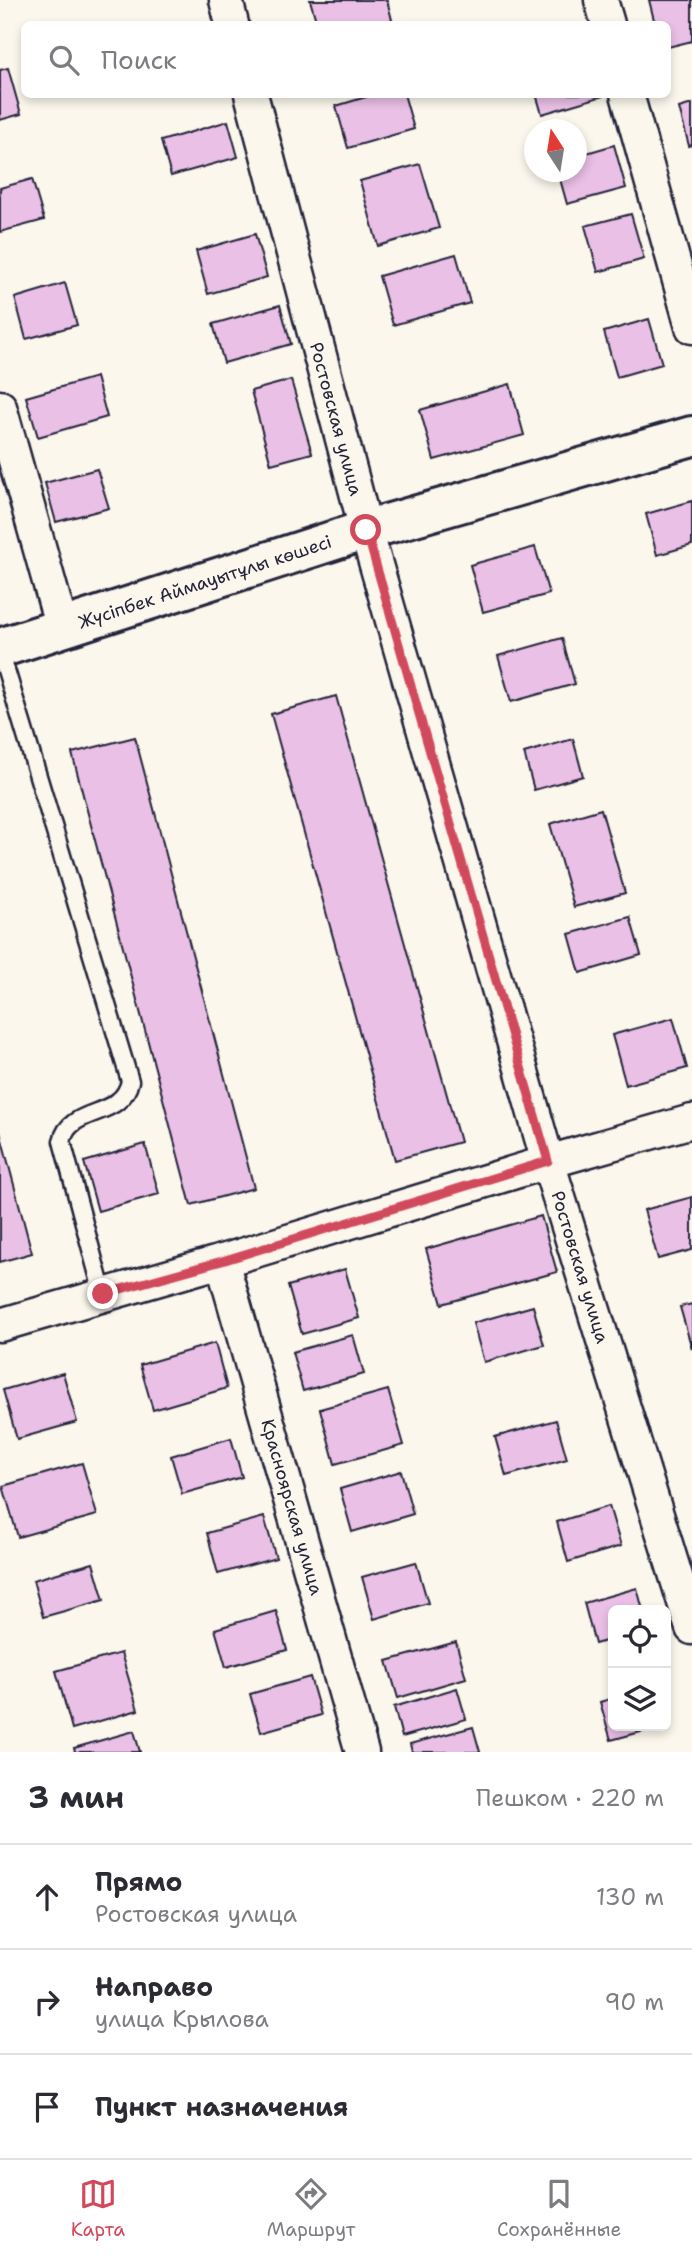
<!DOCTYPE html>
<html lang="ru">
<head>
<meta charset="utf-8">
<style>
  body { margin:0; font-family:"Shantell Sans",sans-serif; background:#f7f7f7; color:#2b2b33 }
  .controls { position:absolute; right:21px; bottom:21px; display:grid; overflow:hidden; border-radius:10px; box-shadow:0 4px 10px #0003 }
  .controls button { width:63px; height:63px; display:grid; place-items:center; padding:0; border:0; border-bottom:2px solid #e1e1e2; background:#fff; color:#2b2b33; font:35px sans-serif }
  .compass { position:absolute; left:524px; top:119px; width:63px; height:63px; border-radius:50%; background:#fff; box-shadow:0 4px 10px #0003; rotate:348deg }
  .stop { position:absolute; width:21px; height:21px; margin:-16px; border:5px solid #d1495b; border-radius:50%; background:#fff }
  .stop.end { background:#d1495b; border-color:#fff; box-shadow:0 2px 7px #0008 }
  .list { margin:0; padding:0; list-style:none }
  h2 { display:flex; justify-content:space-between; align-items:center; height:91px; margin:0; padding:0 28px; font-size:30px }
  h2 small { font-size:23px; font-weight:400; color:#7c7c81 }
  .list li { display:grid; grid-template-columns:46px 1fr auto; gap:21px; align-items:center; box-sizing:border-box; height:105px; padding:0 28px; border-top:2px solid #e1e1e2 }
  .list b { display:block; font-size:26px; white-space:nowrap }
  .list p { margin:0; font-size:23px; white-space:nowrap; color:#7c7c81 }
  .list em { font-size:23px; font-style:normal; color:#7c7c81 }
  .icon { flex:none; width:38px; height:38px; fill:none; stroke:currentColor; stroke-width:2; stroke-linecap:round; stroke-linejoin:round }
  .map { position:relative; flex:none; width:692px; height:1752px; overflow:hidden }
  .search { position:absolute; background:#fff; box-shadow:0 4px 10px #0003; left:21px; right:21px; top:21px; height:77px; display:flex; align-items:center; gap:18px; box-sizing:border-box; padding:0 24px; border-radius:10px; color:#7c7c81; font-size:26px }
  .sheet { height:406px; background:#fff }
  nav { display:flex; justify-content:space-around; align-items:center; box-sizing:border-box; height:98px; border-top:2px solid #e1e1e2; background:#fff; font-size:19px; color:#7c7c81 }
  nav a { display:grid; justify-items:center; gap:4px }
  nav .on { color:#d1495b }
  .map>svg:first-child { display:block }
  .building { fill:#eac0e6; stroke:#22223b; stroke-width:2 }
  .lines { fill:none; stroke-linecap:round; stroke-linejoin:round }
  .lane-casing { stroke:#22223b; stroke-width:21 }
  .street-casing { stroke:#22223b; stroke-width:37 }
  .secondary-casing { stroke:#22223b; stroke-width:44 }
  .lane { stroke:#fbf7ec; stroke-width:16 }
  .street { stroke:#fbf7ec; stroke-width:32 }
  .secondary { stroke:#fbf7ec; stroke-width:38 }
  .route { stroke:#d1495b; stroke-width:9 }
  .labels { text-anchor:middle; stroke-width:7; stroke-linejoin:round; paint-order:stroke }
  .street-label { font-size:18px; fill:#22223b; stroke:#fbf7ec }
</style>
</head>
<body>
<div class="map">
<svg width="692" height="1752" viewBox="0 0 692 1752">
  <rect width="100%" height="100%" fill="#fbf7ec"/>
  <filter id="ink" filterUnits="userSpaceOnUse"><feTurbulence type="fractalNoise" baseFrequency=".0143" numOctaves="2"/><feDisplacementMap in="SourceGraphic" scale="14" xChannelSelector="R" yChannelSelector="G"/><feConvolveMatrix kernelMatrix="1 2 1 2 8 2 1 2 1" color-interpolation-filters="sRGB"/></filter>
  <g filter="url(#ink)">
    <g class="building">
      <polygon points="310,0 387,0 393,24 317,24"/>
      <polygon points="649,0 692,0 692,41 668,47 668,24 655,24"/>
      <polygon points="8,68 21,114 0,120 0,70"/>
      <polygon points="376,94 404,94 414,129 348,148 336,106"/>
      <polygon points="536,94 603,94 603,96 542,114"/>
      <polygon points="692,104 692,145 689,146 679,108"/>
      <polygon points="228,121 238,157 171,176 161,141"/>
      <polygon points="614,145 626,188 567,204 558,172 576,172 576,156"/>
      <polygon points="420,164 439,228 378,246 360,181"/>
      <polygon points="32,179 44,220 0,232 0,188"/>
      <polygon points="631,214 644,259 598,272 585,226"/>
      <polygon points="255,234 267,277 208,294 196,251"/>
      <polygon points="456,254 470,303 393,325 379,276"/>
      <polygon points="65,283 77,325 26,339 15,298"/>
      <polygon points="280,305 291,344 224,363 213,324"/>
      <polygon points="649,319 662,364 617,377 604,332"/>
      <polygon points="96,377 107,417 38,437 26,397"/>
      <polygon points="291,380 312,453 271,464 251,391"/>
      <polygon points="510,384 524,435 434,460 420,410"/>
      <polygon points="97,469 109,508 56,522 45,483"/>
      <polygon points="692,501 692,545 657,555 646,514"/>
      <polygon points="535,547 549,594 483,612 470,565"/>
      <polygon points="562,638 575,684 511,702 498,656"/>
      <polygon points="336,696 460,1142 395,1160 271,714"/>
      <polygon points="135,737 254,1188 191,1205 72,753"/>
      <polygon points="573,739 583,776 534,790 524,753"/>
      <polygon points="601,809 625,893 574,907 550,824"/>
      <polygon points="630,917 641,955 580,973 569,934"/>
      <polygon points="673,1018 687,1068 626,1085 612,1035"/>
      <polygon points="0,1132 32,1253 0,1262"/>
      <polygon points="145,1144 159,1194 98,1211 84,1162"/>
      <polygon points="692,1197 692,1250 658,1259 644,1210"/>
      <polygon points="541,1216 557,1272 442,1304 426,1249"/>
      <polygon points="345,1269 359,1318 302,1334 288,1286"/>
      <polygon points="692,1304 692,1349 680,1307"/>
      <polygon points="533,1306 544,1345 484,1362 473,1323"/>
      <polygon points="353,1335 364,1374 303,1391 292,1352"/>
      <polygon points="215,1343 227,1388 153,1410 140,1365"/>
      <polygon points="63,1373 77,1422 17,1439 3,1390"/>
      <polygon points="388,1390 404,1445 335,1464 320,1409"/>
      <polygon points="556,1420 567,1459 506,1476 495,1437"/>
      <polygon points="231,1438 242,1477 182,1494 171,1456"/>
      <polygon points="82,1463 97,1515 18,1537 3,1486"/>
      <polygon points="401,1471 413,1514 352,1532 340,1489"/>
      <polygon points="609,1506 621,1546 568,1562 557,1522"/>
      <polygon points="264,1517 276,1558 218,1574 207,1533"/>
      <polygon points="416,1562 428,1603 374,1619 362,1577"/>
      <polygon points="93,1563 104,1600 43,1617 33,1580"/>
      <polygon points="637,1588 643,1610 613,1610 613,1639 595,1644 584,1603"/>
      <polygon points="276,1611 287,1650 226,1667 215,1629"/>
      <polygon points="456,1642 466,1678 398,1698 387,1661"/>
      <polygon points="121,1653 138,1710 72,1729 56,1671"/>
      <polygon points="310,1677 321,1715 261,1732 250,1694"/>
      <polygon points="457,1688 466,1719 402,1737 394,1707"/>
      <polygon points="613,1698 613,1726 663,1726 611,1740 600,1702"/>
      <polygon points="473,1727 480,1752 412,1752 410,1744"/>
      <polygon points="134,1731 140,1752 75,1752 74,1748"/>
    </g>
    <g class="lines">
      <g class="lane-casing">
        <path id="lane" d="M0 650 130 1081C122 1120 70 1105 62 1141L103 1294"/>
      </g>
      <g class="street-casing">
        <g id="street">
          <polyline points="226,0 232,24"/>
          <polyline points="601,0 608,24"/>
          <polyline points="251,94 366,530 548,1162 692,1628"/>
          <polyline points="627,94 692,327"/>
          <polyline points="0,407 62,628"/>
          <polyline points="222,1261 362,1752"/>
          <polyline points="0,1325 222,1261 548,1162 692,1121"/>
        </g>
      </g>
      <g class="secondary-casing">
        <polyline id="secondary" points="0,648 366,530 692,436"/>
      </g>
      <use href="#lane" class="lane"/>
      <use href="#street" class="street"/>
      <use href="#secondary" class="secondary"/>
    </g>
  </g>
  <g class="lines" filter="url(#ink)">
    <polyline class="route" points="103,1294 222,1261 548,1161 366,530"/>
  </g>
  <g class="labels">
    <g class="street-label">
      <text transform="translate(336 419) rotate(75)" y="6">Ростовская улица</text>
      <text transform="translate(205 582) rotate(-18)" y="6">Жүсіпбек Аймауытұлы көшесі</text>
      <text transform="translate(580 1267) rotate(73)" y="6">Ростовская улица</text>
      <text transform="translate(292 1507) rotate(74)" y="6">Красноярская улица</text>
    </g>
  </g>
</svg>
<div class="controls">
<button><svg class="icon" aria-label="locate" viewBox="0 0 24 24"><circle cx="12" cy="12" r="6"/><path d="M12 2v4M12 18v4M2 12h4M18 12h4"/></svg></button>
<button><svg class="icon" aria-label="layers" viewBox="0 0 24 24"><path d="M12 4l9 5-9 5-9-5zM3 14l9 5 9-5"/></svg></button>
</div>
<svg class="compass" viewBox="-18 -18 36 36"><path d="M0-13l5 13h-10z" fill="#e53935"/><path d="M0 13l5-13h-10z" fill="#7c7c81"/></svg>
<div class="stop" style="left:366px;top:530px"></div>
<div class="stop end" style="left:103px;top:1294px"></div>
<div class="search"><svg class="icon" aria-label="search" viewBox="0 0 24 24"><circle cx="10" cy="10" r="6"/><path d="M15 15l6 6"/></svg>Поиск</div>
</div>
<section class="sheet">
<h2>3 мин<small>Пешком · 220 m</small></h2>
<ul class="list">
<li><svg class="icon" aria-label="ahead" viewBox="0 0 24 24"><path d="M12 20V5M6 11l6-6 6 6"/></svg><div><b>Прямо</b><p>Ростовская улица</p></div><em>130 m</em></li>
<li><svg class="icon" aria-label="right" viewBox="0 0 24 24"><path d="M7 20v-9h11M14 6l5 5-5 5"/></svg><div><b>Направо</b><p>улица Крылова</p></div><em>90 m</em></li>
<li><svg class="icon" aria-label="arrive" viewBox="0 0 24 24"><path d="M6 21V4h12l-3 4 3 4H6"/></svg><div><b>Пункт назначения</b></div></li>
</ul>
</section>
<nav>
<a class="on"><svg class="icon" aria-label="map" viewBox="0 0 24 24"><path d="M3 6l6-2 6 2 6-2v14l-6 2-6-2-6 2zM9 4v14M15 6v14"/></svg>Карта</a>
<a><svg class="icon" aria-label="directions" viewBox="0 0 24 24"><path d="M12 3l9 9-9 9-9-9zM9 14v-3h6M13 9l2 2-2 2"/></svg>Маршрут</a>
<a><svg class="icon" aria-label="saved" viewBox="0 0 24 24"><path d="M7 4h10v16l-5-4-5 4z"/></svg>Сохранённые</a>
</nav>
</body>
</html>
